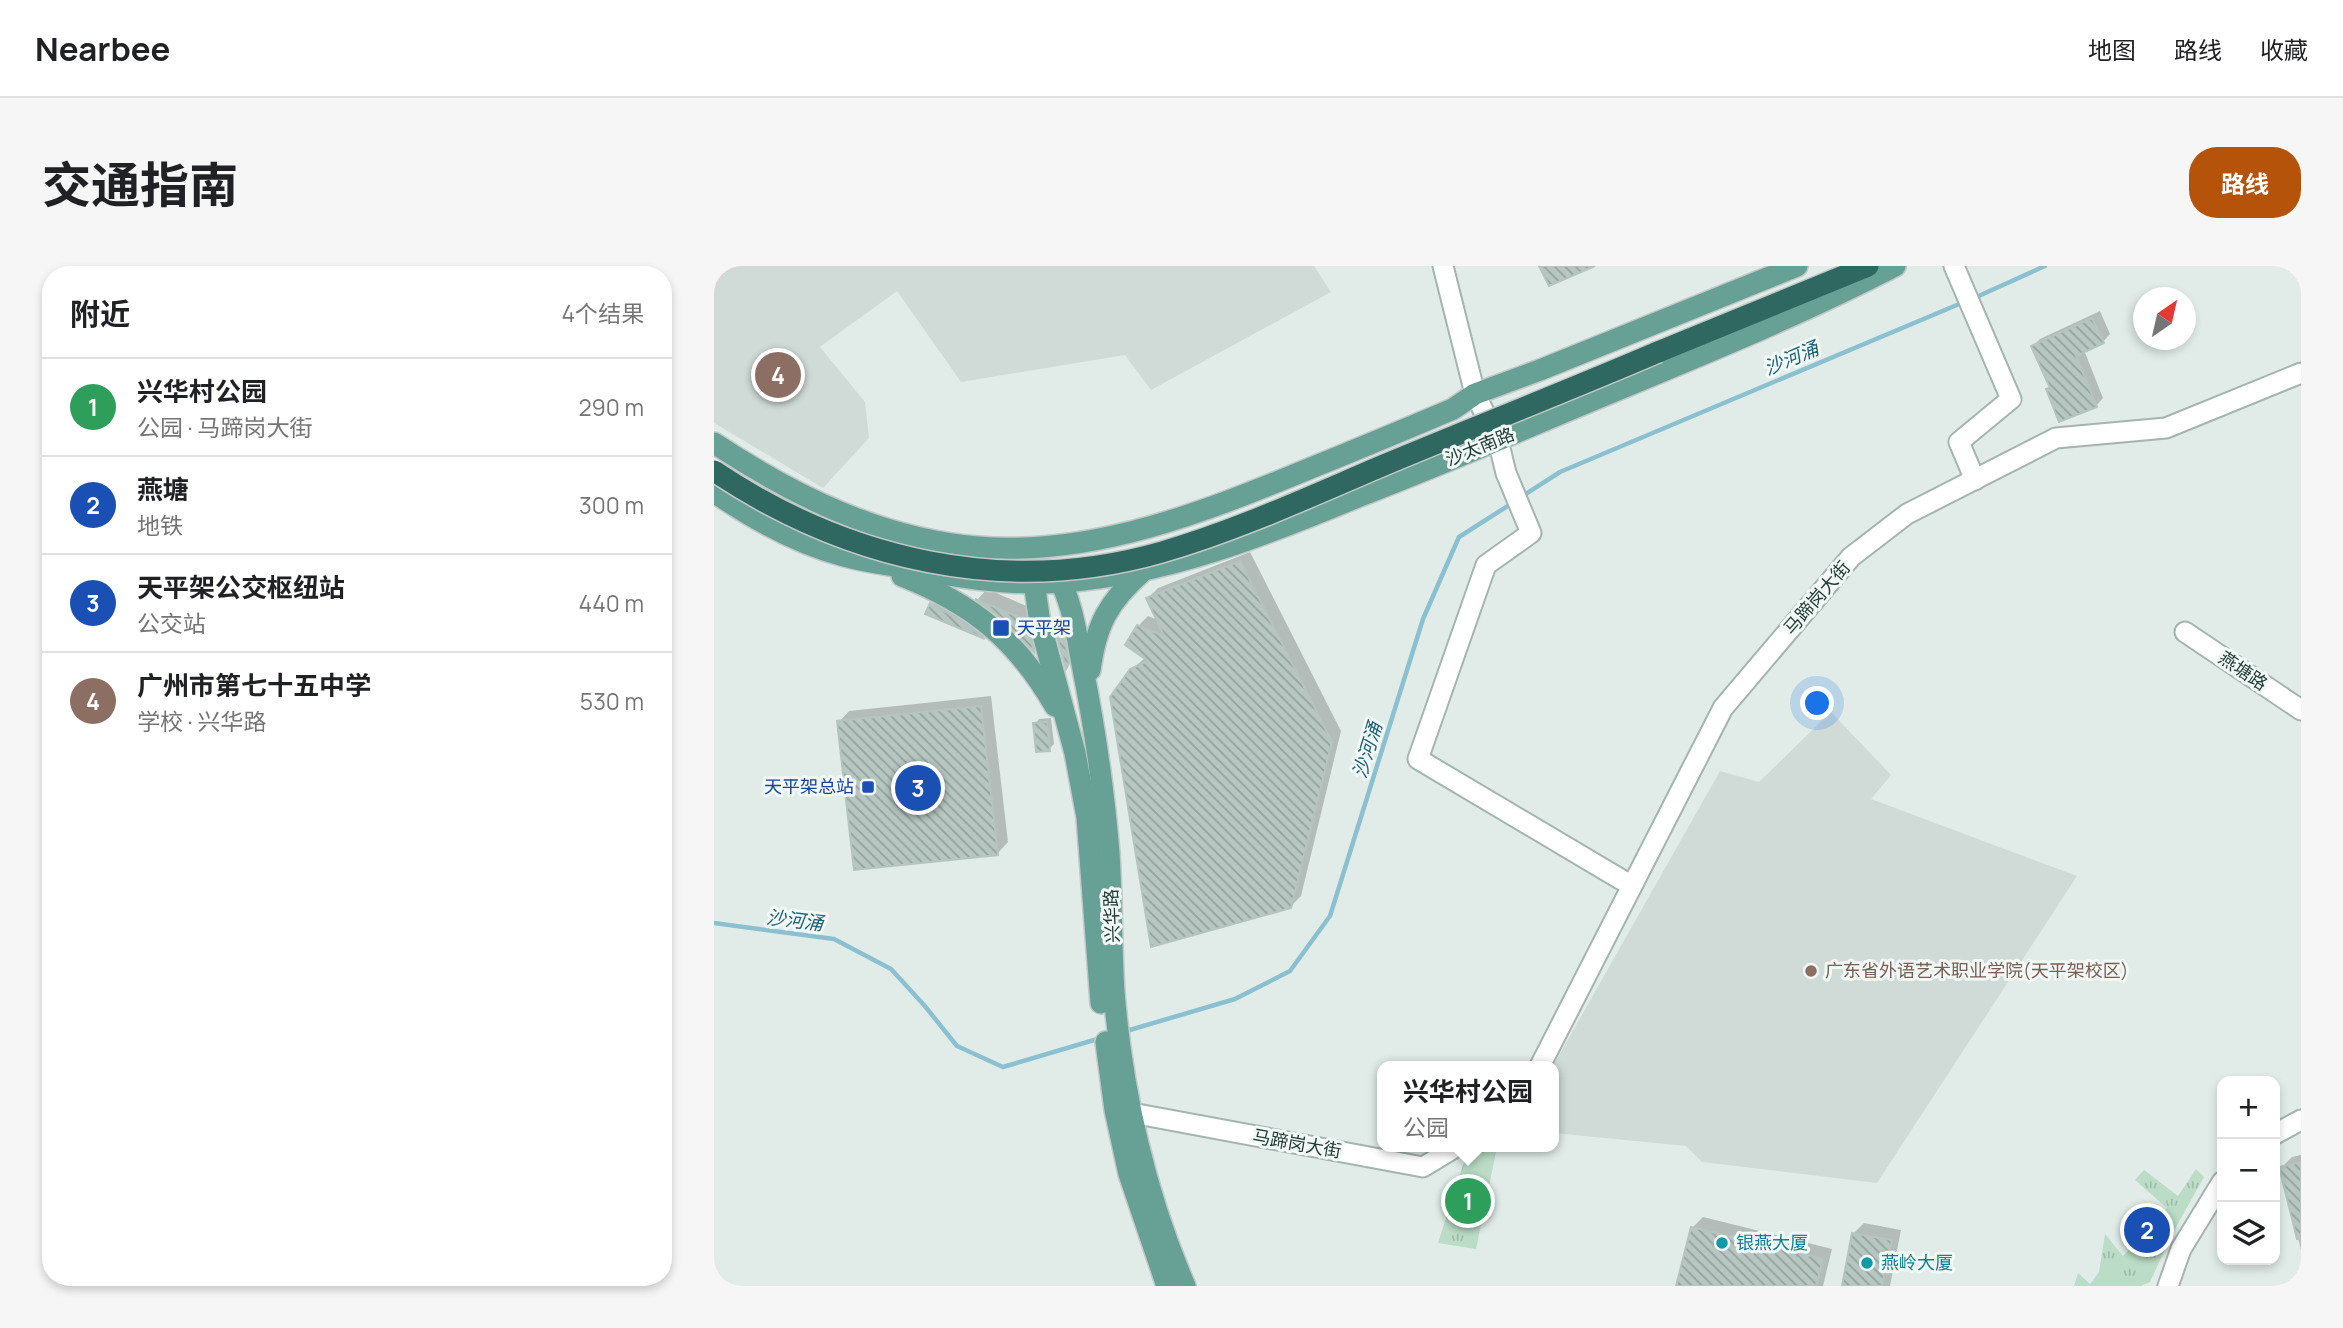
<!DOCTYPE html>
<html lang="zh">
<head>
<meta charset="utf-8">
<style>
  body { margin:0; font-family:Manrope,"Noto Sans SC",sans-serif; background:#f6f6f6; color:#202124 }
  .controls { position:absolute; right:21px; bottom:21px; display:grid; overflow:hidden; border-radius:14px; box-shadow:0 4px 10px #0003 }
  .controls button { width:63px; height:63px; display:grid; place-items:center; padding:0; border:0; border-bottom:2px solid #e0e0e0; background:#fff; color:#202124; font:35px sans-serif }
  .compass { position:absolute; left:1419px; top:21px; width:63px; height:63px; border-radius:50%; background:#fff; box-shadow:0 4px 10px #0003; rotate:34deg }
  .you { position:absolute; left:1104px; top:438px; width:24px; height:24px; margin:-18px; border:5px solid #fff; border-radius:50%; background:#1a73e8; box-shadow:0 0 0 10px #1a73e833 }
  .badge { display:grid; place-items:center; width:46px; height:46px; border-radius:50%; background:#b45309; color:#fff; font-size:23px; font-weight:700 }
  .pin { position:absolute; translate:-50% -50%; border:4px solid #fff; box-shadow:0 2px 7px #0006 }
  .popup { position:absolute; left:663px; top:795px; width:182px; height:91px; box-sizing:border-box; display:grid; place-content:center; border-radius:14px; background:#fff; filter:drop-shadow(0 2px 5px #0005); font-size:23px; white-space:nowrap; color:#757577 }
  .popup b { font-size:26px; color:#202124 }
  .popup::after { content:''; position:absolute; left:50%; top:100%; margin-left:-14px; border:14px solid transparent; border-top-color:#fff }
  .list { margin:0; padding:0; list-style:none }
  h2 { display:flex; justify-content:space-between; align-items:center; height:91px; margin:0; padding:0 28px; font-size:30px }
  h2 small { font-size:23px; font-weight:400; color:#757577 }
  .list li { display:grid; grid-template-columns:46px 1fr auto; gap:21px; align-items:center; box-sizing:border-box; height:98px; padding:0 28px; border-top:2px solid #e0e0e0 }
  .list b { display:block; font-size:26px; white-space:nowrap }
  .list p { margin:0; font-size:23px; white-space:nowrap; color:#757577 }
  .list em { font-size:23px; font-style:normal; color:#757577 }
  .icon { flex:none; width:38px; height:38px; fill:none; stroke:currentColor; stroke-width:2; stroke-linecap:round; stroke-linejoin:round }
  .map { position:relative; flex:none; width:1587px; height:1020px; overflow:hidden; border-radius:28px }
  header { display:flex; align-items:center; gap:42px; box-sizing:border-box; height:98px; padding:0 35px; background:#fff; border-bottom:2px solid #e0e0e0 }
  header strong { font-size:33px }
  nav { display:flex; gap:38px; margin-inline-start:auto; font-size:24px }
  .intro { display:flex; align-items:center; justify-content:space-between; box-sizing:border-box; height:168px; padding:0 42px }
  h1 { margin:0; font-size:49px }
  .button { padding:18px 32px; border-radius:28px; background:#b45309; color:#fff; font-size:24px; font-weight:700 }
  main { display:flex; gap:42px; padding:0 42px }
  aside { flex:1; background:#fff; border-radius:28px; box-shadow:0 4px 10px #0003 }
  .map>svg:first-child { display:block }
  .built { fill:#d0dbd7 }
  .park { fill:url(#park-tufts) }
  .shadow { fill:#0003 }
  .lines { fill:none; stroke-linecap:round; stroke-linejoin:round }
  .stream { stroke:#8ac0d0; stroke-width:4.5 }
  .building { fill:url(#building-back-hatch); stroke:#b4c5bf; stroke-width:2 }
  .minor-casing { stroke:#a4b4af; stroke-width:23 }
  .major-casing { stroke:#c1c8c7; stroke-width:24 }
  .highway-casing { stroke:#c1c8c7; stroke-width:24 }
  .minor { stroke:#fff; stroke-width:19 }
  .major { stroke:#67a095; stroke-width:21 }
  .highway { stroke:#2e6860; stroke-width:21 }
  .highway-bridge-casing { stroke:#c1c8c7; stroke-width:24; stroke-linecap:butt }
  .highway-bridge { stroke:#2e6860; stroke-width:21 }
  .transit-dot { fill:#1a4fb4; stroke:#f2f8f5; stroke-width:2.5 }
  .education-dot { fill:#8d6e63; stroke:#f2f8f5; stroke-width:2.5 }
  .culture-dot { fill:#0f9aa8; stroke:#f2f8f5; stroke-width:2.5 }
  .labels { text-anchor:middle; stroke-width:6; stroke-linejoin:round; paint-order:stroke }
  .street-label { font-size:18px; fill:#223c37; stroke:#f2f8f5 }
  .transit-label { font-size:18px; fill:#164399; stroke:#f2f8f5; text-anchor:start }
  .education-label { font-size:18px; fill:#785e54; stroke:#f2f8f5; text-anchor:start }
  .culture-label { font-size:18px; fill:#0d838f; stroke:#f2f8f5; text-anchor:start }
  .water-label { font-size:19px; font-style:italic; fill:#1d6177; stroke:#f2f8f5 }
</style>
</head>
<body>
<header>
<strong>Nearbee</strong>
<nav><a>地图</a><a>路线</a><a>收藏</a></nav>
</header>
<div class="intro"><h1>交通指南</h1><a class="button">路线</a></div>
<main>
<aside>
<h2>附近<small>4个结果</small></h2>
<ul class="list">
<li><span class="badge" style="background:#2e9e5b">1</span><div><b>兴华村公园</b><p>公园 · 马蹄岗大街</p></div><em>290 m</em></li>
<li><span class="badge" style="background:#1a4fb4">2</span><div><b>燕塘</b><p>地铁</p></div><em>300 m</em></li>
<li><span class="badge" style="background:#1a4fb4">3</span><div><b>天平架公交枢纽站</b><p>公交站</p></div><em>440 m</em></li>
<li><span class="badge" style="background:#8d6e63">4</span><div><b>广州市第七十五中学</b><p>学校 · 兴华路</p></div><em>530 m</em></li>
</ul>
</aside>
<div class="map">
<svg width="1587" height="1020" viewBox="0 0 1587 1020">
  <defs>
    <pattern id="park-tufts" width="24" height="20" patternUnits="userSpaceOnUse" patternTransform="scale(1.75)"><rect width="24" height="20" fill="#bbdcc6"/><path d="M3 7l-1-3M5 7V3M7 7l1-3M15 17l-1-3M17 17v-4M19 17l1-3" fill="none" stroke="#a0beab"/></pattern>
    <pattern id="building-back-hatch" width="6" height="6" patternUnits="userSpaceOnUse" patternTransform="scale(1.75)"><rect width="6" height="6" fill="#b7c6c1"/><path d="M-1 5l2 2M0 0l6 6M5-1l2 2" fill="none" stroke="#94a29e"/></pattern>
  </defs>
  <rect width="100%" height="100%" fill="#e1ece8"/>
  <g class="built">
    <polygon points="0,0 600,0 617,26 437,124 411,89 247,116 183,25 106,81 151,136 155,172 109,222 0,157"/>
    <polygon points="1117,446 1177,509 1157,533 1363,610 1163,917 988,896 972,880 840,867 839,800 1006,505 1045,516"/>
  </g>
  <g class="park">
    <polygon points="772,881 783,881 762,983 724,977 751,893"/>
    <polygon points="1482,903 1490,911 1457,970 1436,1016 1427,1020 1360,1020 1364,1007 1376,1018 1385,1006 1391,968 1409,990 1453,942 1421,914 1430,904 1464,930"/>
  </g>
  <g class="shadow">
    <polygon points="1386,45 1396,68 1389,76 1370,84 1389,132 1382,140 1334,124 1337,120 1319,80 1326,73"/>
    <polygon points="536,286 627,465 587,630 576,641 417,404 432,391 424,360 434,350 444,354 434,332 444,322"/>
    <polygon points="273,323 322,344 330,374 320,384 287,350 264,333"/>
    <polygon points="228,328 280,362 270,371 214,347 218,338"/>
    <polygon points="354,358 362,391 353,400 344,368"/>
    <polygon points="277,430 294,576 284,587 125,456 135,445"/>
    <polygon points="337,452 340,478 335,483 321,458 325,453"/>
    <polygon points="1587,889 1587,984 1567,902 1578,891"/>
    <polygon points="989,951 1118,983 1109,1020 964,1020 978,962"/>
    <polygon points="1150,957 1187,964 1176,1020 1130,1020 1140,967"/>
  </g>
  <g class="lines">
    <g class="stream">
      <polyline points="1258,33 1331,0"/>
      <polyline points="807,231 846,206 1250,36"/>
      <polyline points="0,657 120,673 177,703 210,739 243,780 289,801 387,772"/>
      <polyline points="409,766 521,733 576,705 616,650 709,353 745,271 800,236"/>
    </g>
  </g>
  <g class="building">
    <polygon points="825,0 881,0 835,20"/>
    <polygon points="1378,52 1390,77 1362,90 1383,141 1345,156 1332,123 1336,122 1317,80"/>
    <polygon points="526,295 618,476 577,642 437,681 396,431 416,403 434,395 411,379 423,359 450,370 432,332"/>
    <polygon points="261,333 312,354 320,386 286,351"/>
    <polygon points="216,337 250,357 271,373 211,348"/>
    <polygon points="342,367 350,370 355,397 352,403"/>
    <polygon points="267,440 284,589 140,604 123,455"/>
    <polygon points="333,456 336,485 322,486 319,457"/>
    <polygon points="1587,896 1587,973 1583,973 1565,901"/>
    <polygon points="977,961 1109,993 1102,1020 962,1020"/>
    <polygon points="1138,967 1178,974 1168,1020 1128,1020"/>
  </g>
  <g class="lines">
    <g class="minor-casing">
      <g id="minor">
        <polyline points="729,0 761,128 784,174 792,207 817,267 772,299 704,493 918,620"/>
        <polyline points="1240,0 1297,133 1245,176 1261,214"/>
        <polyline points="1471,366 1587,444"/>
        <polyline points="826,800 1009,442 1137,291 1193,248 1342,172 1452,162 1587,107"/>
        <polyline points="418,847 709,901 742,881"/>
        <polyline points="1561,868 1587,854"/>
        <polyline points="1454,1020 1467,983 1508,916"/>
      </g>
    </g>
    <g class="major-casing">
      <g id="major">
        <path d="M0 177C80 230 167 273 264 281 378 291 493 245 597 202 644 183 692 163 739 143L761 128 826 104 1083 0"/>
        <path d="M0 226C39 253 84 278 130 290 152 296 176 299 198 303 248 312 299 320 349 316 454 308 550 270 646 230 705 207 763 183 822 158 942 107 1065 60 1181 0"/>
        <polyline points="322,304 320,316 326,357 361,487 373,551 387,737"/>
        <path d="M341 306C359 334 363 372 369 403 381 464 390 525 395 587 398 634 397 680 400 726 408 825 431 928 471 1020"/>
        <path d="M188 310C259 338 303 374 341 440"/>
        <path d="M376 404C382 359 394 336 428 306"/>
        <polyline points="392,776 401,844 415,908 453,1020"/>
      </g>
    </g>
    <g class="highway-casing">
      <polyline id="highway" points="944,86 1154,0"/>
    </g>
    <use href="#minor" class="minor"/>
    <use href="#major" class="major"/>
    <use href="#highway" class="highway"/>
    <g class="highway-bridge-casing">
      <path id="highway-bridge" d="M0 205C133 294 291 331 448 286 524 264 597 230 670 199 761 161 853 125 944 86"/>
    </g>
    <use href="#highway-bridge" class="highway-bridge"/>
  </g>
  <g class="transit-dot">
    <rect x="278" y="353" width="18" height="18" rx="3.5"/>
    <rect x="147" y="514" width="14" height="14" rx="3.5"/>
  </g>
  <circle class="education-dot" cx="1097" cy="705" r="7"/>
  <g class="culture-dot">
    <circle cx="1008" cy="977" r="7"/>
    <circle cx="1153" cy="997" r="7"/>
  </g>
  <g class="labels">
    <g class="street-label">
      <text transform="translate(766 181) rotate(-22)" y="6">沙太南路</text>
      <text transform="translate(1103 332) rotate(-49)" y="6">马蹄岗大街</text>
      <text transform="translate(1529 405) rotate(34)" y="6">燕塘路</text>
      <text transform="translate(398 650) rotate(-92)" y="6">兴华路</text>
      <text transform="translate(583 878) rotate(10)" y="6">马蹄岗大街</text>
    </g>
    <g class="transit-label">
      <text x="303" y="368">天平架</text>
      <text x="140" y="527" text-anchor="end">天平架总站</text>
    </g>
    <g class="education-label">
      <text x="1111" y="711">广东省外语艺术职业学院(天平架校区)</text>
    </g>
    <g class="culture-label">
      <text x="1022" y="983">银燕大厦</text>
      <text x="1167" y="1003">燕岭大厦</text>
    </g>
    <g class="water-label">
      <text transform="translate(1077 92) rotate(-23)" y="7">沙河涌</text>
      <text transform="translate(653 484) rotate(-73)" y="7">沙河涌</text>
      <text transform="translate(81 654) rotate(7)" y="7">沙河涌</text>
    </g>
  </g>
</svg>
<div class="controls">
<button>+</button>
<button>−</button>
<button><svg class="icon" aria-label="layers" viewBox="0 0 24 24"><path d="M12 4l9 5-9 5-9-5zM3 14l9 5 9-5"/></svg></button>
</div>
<svg class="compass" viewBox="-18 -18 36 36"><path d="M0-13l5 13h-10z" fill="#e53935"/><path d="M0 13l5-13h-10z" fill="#757577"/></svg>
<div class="you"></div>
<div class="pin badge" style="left:754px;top:935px;background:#2e9e5b">1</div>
<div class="popup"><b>兴华村公园</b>公园</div>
<div class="pin badge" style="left:1433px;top:964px;background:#1a4fb4">2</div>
<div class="pin badge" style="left:204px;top:522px;background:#1a4fb4">3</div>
<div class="pin badge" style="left:64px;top:109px;background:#8d6e63">4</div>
</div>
</main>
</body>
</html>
